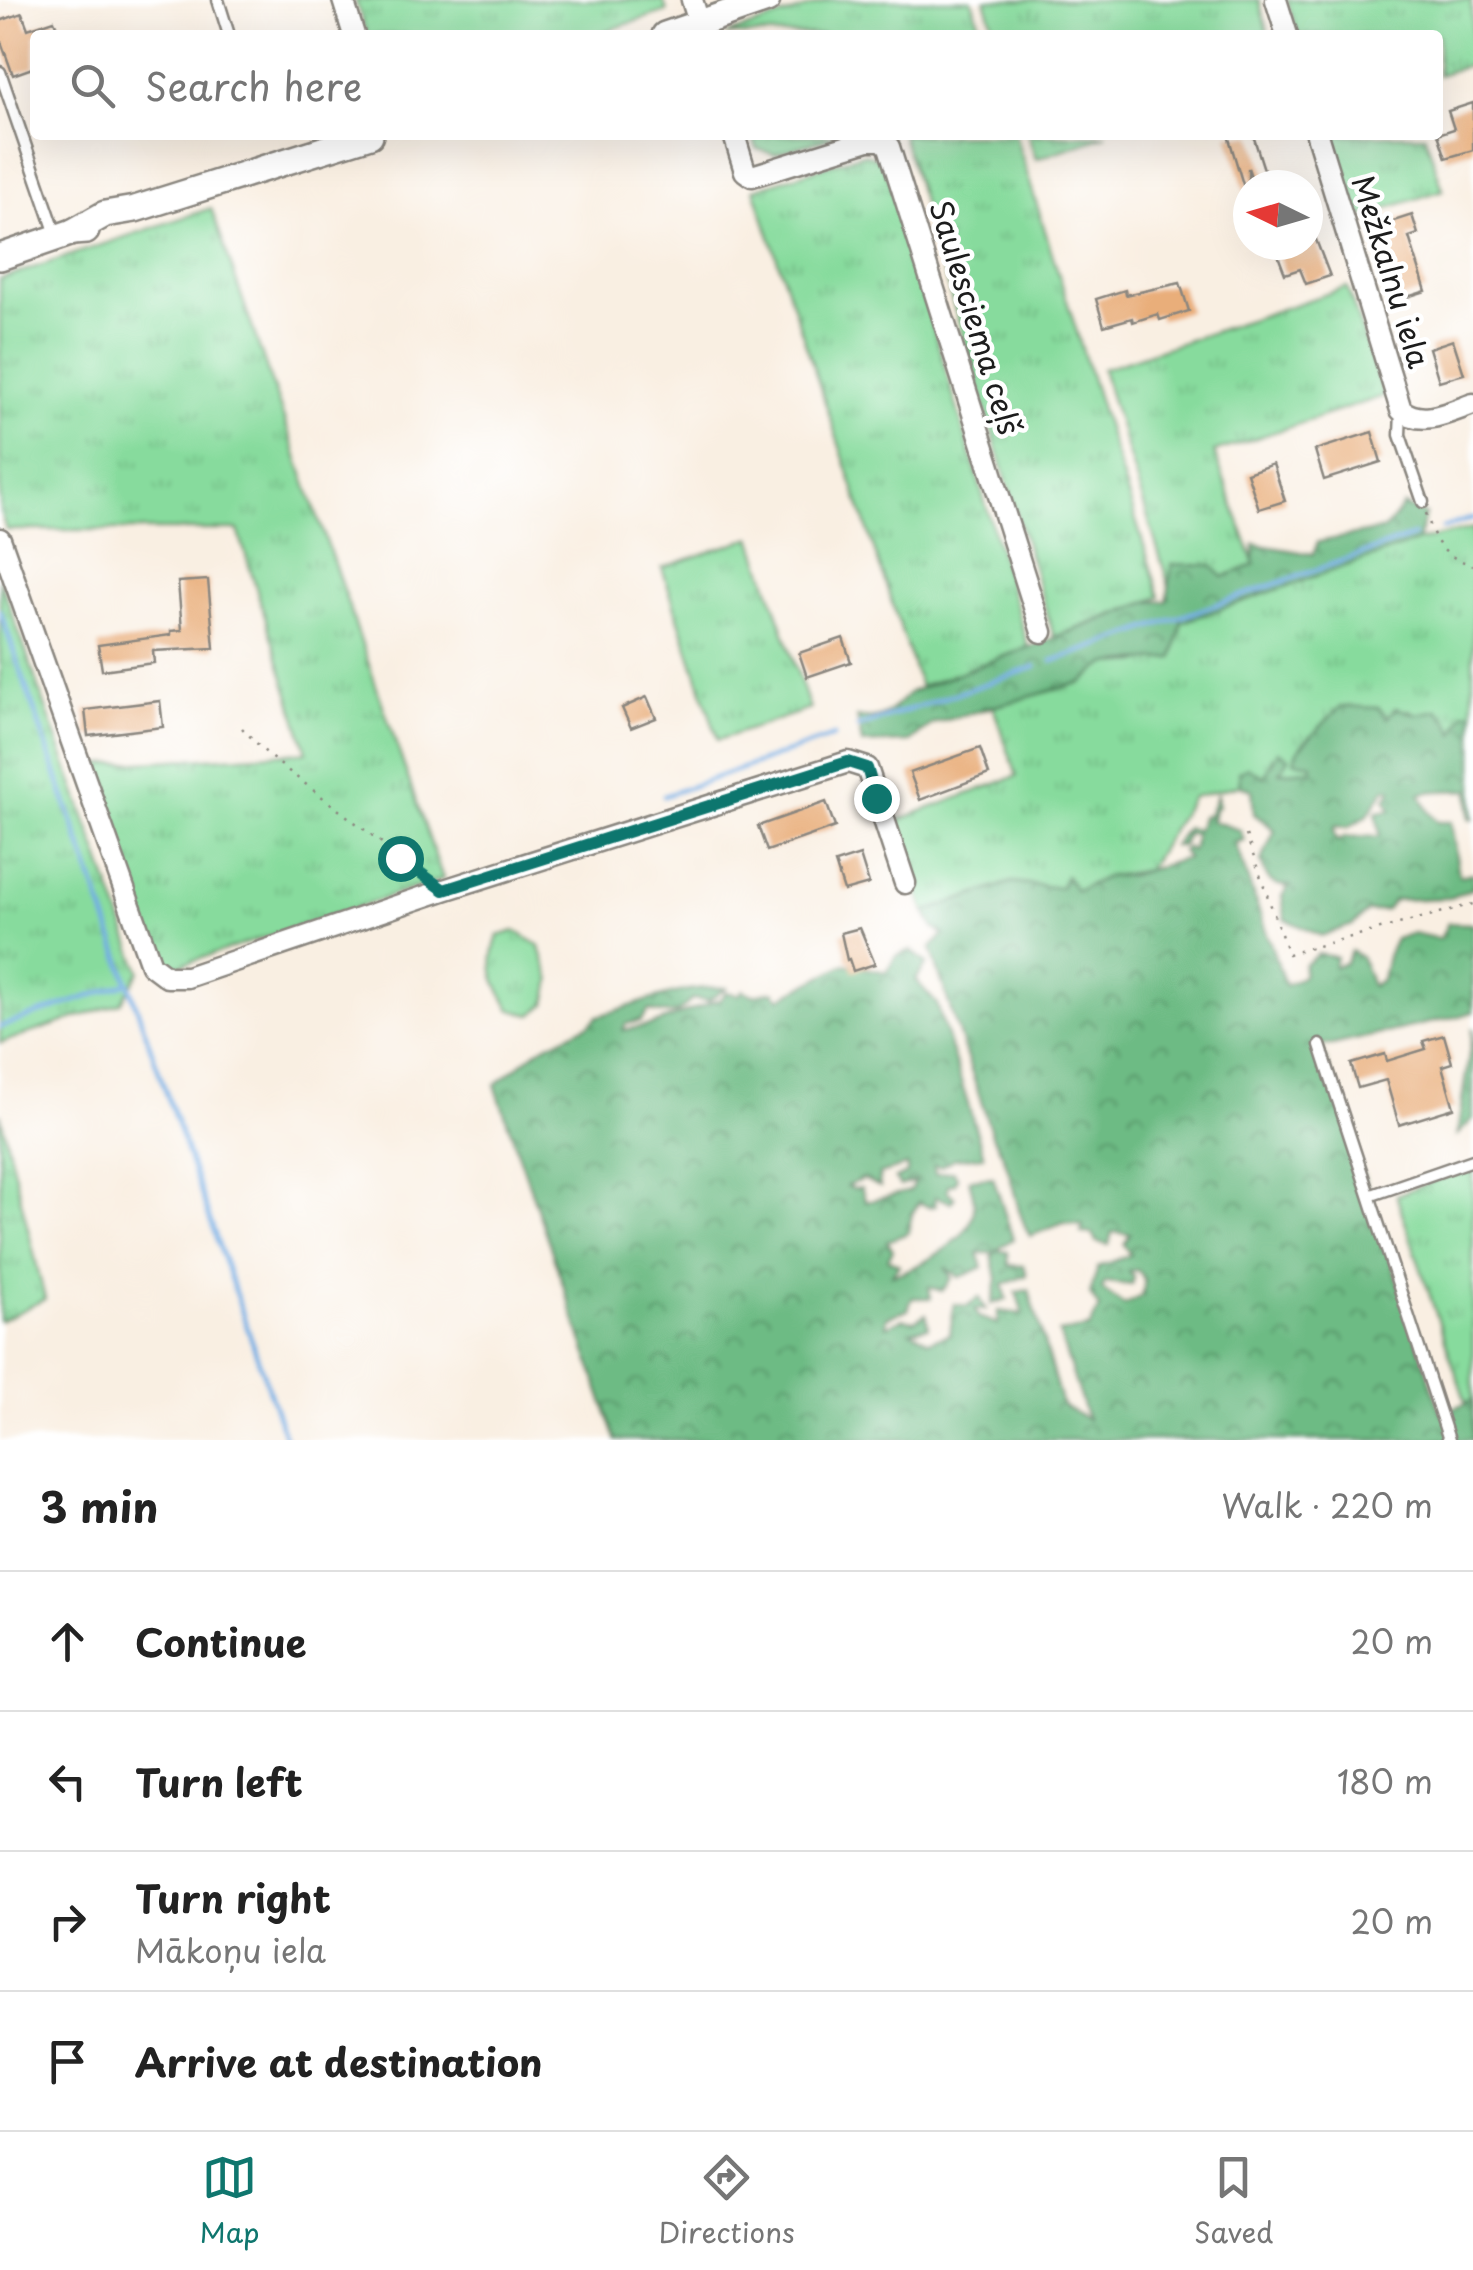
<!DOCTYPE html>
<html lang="en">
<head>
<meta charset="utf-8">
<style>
  body { margin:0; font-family:"Playpen Sans",sans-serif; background:#f6f6f6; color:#222 }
  .compass { position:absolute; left:1233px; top:170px; width:90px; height:90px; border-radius:50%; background:#fff; box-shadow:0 10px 40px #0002; rotate:275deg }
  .stop { position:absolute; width:30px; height:30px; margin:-22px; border:8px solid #0f766e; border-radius:50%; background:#fff }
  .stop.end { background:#0f766e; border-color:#fff; box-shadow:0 2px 10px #0008 }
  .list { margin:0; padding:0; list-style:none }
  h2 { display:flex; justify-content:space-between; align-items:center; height:130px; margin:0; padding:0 40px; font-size:42px }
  h2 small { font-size:32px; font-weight:400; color:#767676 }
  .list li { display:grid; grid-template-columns:65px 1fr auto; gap:30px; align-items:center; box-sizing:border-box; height:140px; padding:0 40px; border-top:2px solid #e0e0e0 }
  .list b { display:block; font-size:38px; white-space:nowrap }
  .list p { margin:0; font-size:32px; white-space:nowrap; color:#767676 }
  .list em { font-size:32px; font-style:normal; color:#767676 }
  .icon { flex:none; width:55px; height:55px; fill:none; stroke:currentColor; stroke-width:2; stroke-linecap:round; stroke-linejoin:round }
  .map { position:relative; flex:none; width:1473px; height:1440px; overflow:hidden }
  .search { position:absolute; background:#fff; box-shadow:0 10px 40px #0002; left:30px; right:30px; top:30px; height:110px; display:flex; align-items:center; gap:25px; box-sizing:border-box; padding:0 35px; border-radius:10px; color:#767676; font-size:38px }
  .sheet { height:690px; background:#fff }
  nav { display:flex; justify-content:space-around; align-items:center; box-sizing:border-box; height:140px; border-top:2px solid #e0e0e0; background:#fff; font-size:28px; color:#767676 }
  nav a { display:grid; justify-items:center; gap:5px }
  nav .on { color:#0f766e }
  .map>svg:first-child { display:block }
  .grass { fill:url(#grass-tufts); stroke:#527c5c; stroke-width:2.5 }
  .forest { fill:url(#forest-crowns); stroke:#446c50; stroke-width:2.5; fill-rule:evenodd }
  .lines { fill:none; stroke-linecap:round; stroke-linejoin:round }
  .stream { stroke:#73ade3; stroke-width:5 }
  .building { fill:#e9ae7a }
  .service-casing { stroke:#8a867f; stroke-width:15 }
  .minor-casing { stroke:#8a867f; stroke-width:25 }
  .tertiary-casing { stroke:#8a867f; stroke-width:30 }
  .path { stroke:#8a867f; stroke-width:2.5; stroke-dasharray:2.5 8; stroke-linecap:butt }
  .service { stroke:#fff; stroke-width:10 }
  .minor { stroke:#fff; stroke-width:20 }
  .tertiary { stroke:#fff; stroke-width:25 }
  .route { stroke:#0f766e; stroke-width:12 }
  .labels { text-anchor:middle; stroke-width:9; stroke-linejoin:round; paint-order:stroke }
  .street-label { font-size:30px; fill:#1c1c1c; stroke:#fff }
</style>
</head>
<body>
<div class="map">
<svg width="1473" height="1440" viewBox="0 0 1473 1440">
  <defs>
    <pattern id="grass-tufts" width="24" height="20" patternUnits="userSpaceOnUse" patternTransform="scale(2.5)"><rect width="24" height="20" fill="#87db9d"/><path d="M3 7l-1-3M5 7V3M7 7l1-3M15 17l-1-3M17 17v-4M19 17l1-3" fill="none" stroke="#74bb87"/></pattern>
    <pattern id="forest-crowns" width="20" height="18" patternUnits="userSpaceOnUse" patternTransform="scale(2.5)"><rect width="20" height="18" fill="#6dbb84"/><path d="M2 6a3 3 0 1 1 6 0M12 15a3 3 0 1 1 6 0" fill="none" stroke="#59976b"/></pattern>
  </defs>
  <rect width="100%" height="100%" fill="#fff"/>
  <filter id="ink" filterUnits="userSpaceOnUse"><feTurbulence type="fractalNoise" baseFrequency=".01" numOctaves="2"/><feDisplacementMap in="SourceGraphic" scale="20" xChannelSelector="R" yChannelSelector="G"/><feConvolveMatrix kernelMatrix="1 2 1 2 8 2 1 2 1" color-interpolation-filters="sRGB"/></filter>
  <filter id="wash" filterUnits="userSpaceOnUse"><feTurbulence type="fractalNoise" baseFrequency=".0048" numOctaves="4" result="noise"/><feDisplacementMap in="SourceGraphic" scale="40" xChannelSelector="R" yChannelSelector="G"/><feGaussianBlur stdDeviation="2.25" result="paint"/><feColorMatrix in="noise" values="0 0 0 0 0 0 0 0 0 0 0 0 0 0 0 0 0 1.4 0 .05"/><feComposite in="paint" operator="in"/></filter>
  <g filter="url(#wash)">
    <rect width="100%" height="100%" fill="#f9efe2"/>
    <g class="grass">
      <polygon points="355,0 663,0 667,11 594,35 367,35"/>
      <polygon points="830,0 972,0 983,35 726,35"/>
      <polygon points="985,0 1259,0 1268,35 996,35"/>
      <polygon points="1287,0 1471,0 1473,64 1438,75 1438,35 1298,35"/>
      <polygon points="752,135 839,135 774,154 757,149"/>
      <polygon points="902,135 1015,135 1160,597 1054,637"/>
      <polygon points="1028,135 1107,135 1036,159"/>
      <polygon points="1329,135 1425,135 1443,190 1355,219"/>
      <polygon points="863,154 883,159 1028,647 920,687 754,189"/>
      <polygon points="211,208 443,879 172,968 158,959 91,765 307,752 238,530 6,530 0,511 0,279"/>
      <polygon points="1347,287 1384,396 1214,452 1255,565 1223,577 1172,564 1169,586 1102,369"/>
      <polygon points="1473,528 1473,713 1465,713 1454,735 1437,710 1417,714 1409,710 1387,718 1341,707 1300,747 1295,761 1312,764 1313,770 1278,772 1272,758 1269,771 1264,777 1255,771 1239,772 1240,785 1192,797 1147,870 1106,877 1076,891 1012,882 925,912 895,821 1017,776 993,707 1082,682 1106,664 1142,662 1182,622 1418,541"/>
      <polygon points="752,537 810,709 718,740 662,568"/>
      <polygon points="0,579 140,971 121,1003 0,1043"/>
      <path d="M515 931 539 945 551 980 546 1004 532 1015 511 1010C494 982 486 968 498 936Z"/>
      <polygon points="0,1113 45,1299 0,1321"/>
      <polygon points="1473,1166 1473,1400 1466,1403 1396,1195"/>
    </g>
    <g class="forest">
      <path d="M1404 505 1425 515 1418 541 1182 622 1173 658 1106 664 1082 682 932 724 910 742 862 744 857 717C882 723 893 709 910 692L1149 602 1167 601 1172 564 1211 565 1223 577 1254 565V544L1313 554 1318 542 1385 529Z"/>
      <path d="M1341 706 1379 708 1387 718 1396 708 1417 714 1438 710 1450 723 1454 734 1465 712 1473 713V819L1470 818 1469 790C1452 792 1437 789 1420 794L1429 812 1438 822H1451L1459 876 1473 873V888L1450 898 1394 900 1386 910 1367 912 1353 925 1321 936 1285 919 1282 896 1289 886C1269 886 1267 880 1261 861L1275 830 1254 814 1252 790 1240 785 1239 772 1247 767 1264 777 1278 751 1289 758 1280 772 1312 770V764L1294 761 1300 747ZM1386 788 1392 789 1386 799 1391 810 1376 812 1380 836 1344 837 1338 841 1334 834 1335 826 1347 828 1367 816Z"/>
      <path d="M1217 795 1218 807 1214 809 1212 821 1240 830 1244 840 1235 843 1285 985 1303 976 1304 965 1318 954 1336 957 1334 967 1346 963 1351 951 1362 958 1372 986 1382 979 1387 956 1395 939 1413 933 1440 939 1448 923 1473 924V1013L1332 1045H1321L1441 1413 1473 1400V1440H616L495 1085 539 1049 590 1024 598 1016C637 1005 685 984 726 988L708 1001 692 999C678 1016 670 1017 649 1010L641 1021 626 1024 623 1030 652 1025 721 999 726 992 739 995 743 990 753 995 774 991 780 998 845 964 887 972 895 957 911 950 927 964 916 980 937 1004 984 1156 953 1159 940 1167 934 1165 935 1174 953 1171 957 1176 955 1183 948 1185 947 1191 955 1198 951 1202 935 1197 936 1206 928 1207 919 1202 912 1214 908 1233 887 1241 893 1250 888 1259 899 1265 892 1275C915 1270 965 1242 972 1218 977 1204 972 1192 969 1179L993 1177 1013 1239 997 1250 1008 1252 1009 1265 1024 1266 1027 1275 1003 1285 1007 1299 992 1304 997 1279 992 1256 995 1253H978L983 1267 959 1278 945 1267 952 1279 942 1291 929 1287 931 1298H912L908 1310 887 1317 886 1326 903 1319 914 1321 926 1314 929 1327 911 1331 929 1341 950 1334 954 1304 967 1306 979 1297 986 1309H975L978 1317 998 1324V1311L1023 1314 1016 1292 1029 1290 1062 1405 1087 1419 1059 1333 1089 1328 1099 1308 1090 1294 1098 1267 1130 1255 1124 1245 1130 1234 1112 1232 1109 1245 1096 1242 1093 1234 1081 1233 1083 1225 1064 1223 1030 1236C1012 1205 1014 1166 993 1138L931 949 943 935 933 927 925 912 1012 882 1060 888 1066 876 1076 891 1106 877 1131 875 1187 858 1182 851 1187 847 1192 851 1195 835 1187 833 1182 846H1173L1186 828 1197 830 1202 816 1208 815ZM907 1166V1174L895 1179 900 1186 915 1181 910 1191 866 1202 861 1188 853 1189 847 1186 863 1179 880 1187 879 1174ZM1137 1270C1146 1277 1145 1284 1142 1296L1124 1305 1102 1289 1105 1282 1132 1285 1134 1277 1128 1271Z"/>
      <polygon points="1473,1027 1473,1119 1457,1135"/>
    </g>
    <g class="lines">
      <g class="stream">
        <polyline points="1443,528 1473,518"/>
        <polyline points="0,611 286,1440"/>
        <polyline points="1053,661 1414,536"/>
        <polyline points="858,727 1035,667"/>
        <polyline points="664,796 834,736"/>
        <polyline points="0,1027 128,983"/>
      </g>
    </g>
    <g id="blocks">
      <g class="building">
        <polygon points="22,13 28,29 54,20 60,35 35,35 35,67 13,75 0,39 0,21"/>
        <polygon points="1473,103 1473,150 1446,158 1438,134 1454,129 1448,111"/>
        <polygon points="1228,135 1253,135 1269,185 1254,185 1248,168 1248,191 1245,191"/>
        <polygon points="1412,215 1418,234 1409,237 1426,291 1398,300 1375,227"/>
        <polygon points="1308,219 1330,276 1306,284 1300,269 1285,274 1274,245 1308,245"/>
        <polygon points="1180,283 1189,311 1160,320 1158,314 1133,322 1132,318 1104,326 1096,299 1125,290 1126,295"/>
        <polygon points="1453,340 1464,374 1439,381 1429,348"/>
        <polygon points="1372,432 1381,462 1324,480 1315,450"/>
        <polygon points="1273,464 1285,501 1259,509 1247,473"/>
        <polygon points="208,580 214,648 153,651 154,663 102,670 98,645 171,635 171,631 182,630 178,582"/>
        <polygon points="843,638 851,662 807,677 799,653"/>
        <polygon points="647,697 656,718 631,728 622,708"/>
        <polygon points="160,701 163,727 88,736 85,710"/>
        <polygon points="980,748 989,774 920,800 910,773"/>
        <polygon points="826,802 835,827 767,851 758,826"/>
        <polygon points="860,855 869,884 844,891 835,863"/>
        <polygon points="860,928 875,964 853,971 849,959 847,960 841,933"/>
        <polygon points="1444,1035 1452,1063 1442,1066 1454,1108 1399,1125 1386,1080 1358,1088 1351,1064 1385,1054 1387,1061 1426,1049 1423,1041"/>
      </g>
    </g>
  </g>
  <g filter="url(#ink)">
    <use href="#blocks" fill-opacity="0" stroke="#8a867f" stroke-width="2.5"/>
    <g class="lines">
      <g class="service-casing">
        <g id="service">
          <polyline points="218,0 229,35"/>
          <polyline points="0,72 57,237"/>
          <polyline points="1401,411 1400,435 1423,502"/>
          <polyline points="1320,1045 1449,1440"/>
          <polyline points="1372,1195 1473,1160"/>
        </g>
      </g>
      <g class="minor-casing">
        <g id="minor">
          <polyline points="343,0 354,35"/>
          <polyline points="692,0 703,35"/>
          <polyline points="1276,0 1287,35"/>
          <polyline points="734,135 745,171 752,176 868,140 883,140 889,147 1042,632"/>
          <path d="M1317 135 1401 410C1423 427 1449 412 1473 404"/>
          <polyline points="0,539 151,965 167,977 187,977 444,890 848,762 867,768 905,883"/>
        </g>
      </g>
      <g class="tertiary-casing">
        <g id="tertiary">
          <polyline points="665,35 767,0"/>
          <polyline points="73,232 105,214 135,209 370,135"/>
          <polyline points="0,257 73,232 86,231"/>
        </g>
      </g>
      <g class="path">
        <path d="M1426 513C1436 544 1440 555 1473 565"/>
        <polyline points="242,728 269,756 426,877"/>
        <polyline points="1246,835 1288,954 1473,904"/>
      </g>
      <use href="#service" class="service"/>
      <use href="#minor" class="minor"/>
      <use href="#tertiary" class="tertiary"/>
    </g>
  </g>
  <g class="lines" filter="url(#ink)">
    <polyline class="route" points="400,858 444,890 848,762 867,768 876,798"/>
  </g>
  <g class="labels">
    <g class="street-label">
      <text transform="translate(1390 272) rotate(73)" y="10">Mežkalnu iela</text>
      <text transform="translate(974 318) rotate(73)" y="10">Saulesciema ceļš</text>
    </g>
  </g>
</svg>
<svg class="compass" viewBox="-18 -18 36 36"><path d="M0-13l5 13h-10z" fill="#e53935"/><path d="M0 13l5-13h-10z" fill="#767676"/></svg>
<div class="stop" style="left:400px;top:858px"></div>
<div class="stop end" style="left:876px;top:798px"></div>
<div class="search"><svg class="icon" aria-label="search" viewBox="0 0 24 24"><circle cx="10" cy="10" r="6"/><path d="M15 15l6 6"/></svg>Search here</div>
</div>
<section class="sheet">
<h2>3 min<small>Walk · 220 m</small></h2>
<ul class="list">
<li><svg class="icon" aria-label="ahead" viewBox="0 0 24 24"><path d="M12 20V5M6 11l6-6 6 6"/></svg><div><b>Continue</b></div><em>20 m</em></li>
<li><svg class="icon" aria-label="left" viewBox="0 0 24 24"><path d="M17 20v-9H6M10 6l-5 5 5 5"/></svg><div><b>Turn left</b></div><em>180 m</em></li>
<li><svg class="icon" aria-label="right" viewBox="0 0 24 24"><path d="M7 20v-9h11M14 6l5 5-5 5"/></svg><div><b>Turn right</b><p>Mākoņu iela</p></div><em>20 m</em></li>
<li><svg class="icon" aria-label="arrive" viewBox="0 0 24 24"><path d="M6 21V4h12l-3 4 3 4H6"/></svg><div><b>Arrive at destination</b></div></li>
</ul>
</section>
<nav>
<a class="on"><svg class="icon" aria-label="map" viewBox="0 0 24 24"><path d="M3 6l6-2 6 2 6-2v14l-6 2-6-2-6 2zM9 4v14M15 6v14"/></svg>Map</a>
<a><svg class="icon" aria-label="directions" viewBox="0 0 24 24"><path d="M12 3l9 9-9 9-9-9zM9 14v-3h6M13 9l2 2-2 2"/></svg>Directions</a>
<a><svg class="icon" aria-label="saved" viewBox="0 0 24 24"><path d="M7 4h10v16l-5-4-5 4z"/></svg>Saved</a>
</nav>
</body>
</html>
